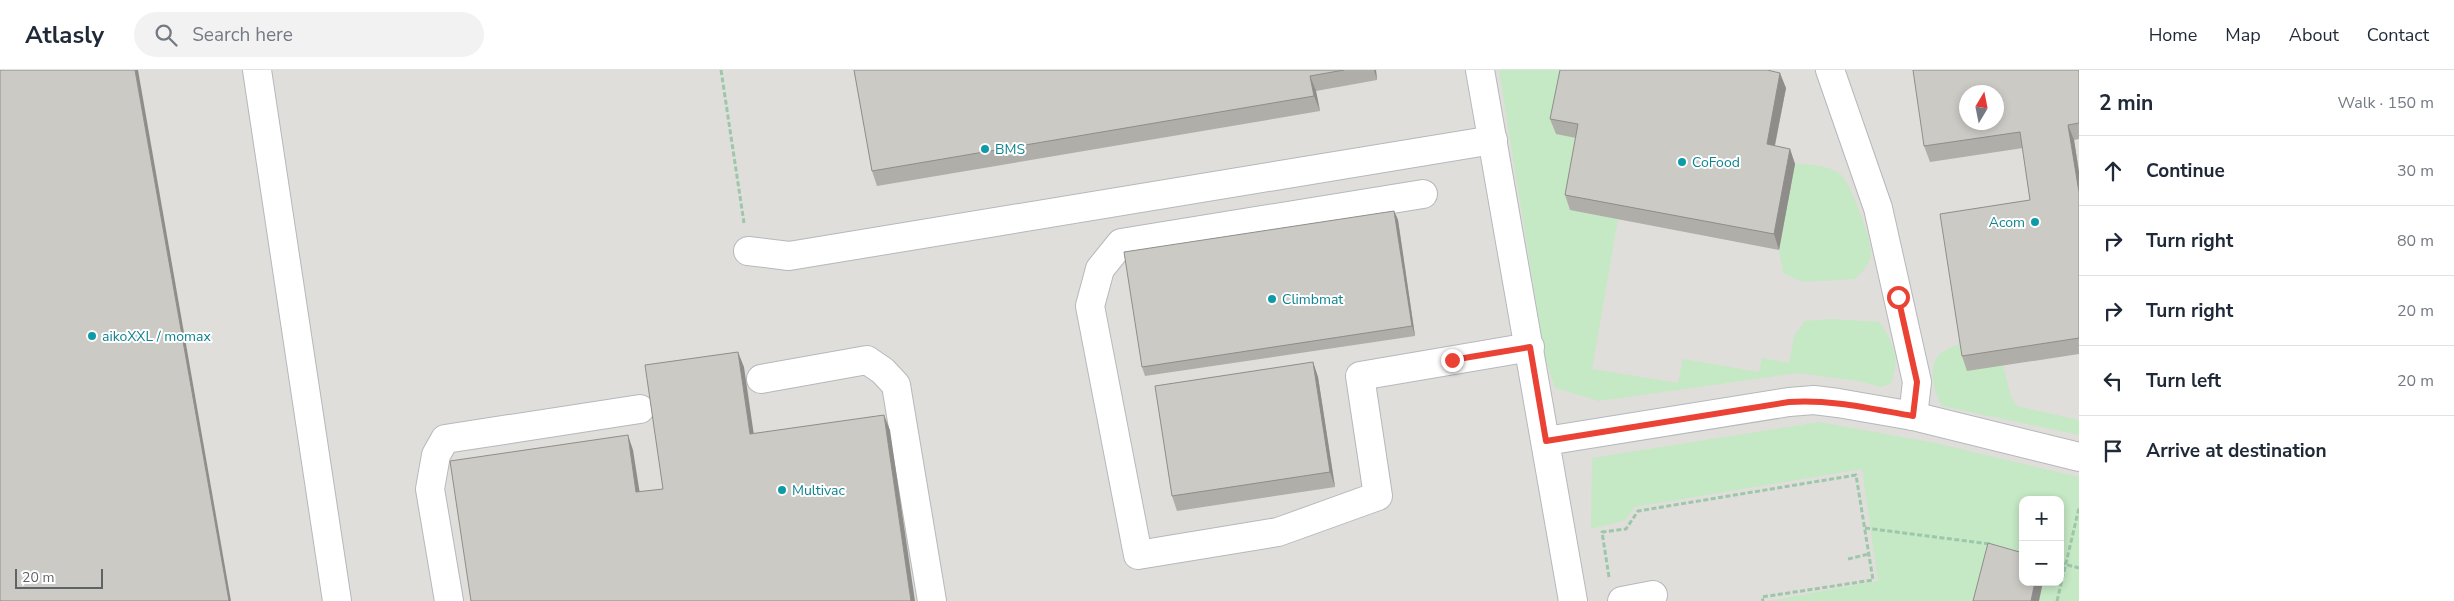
<!DOCTYPE html>
<html lang="en">
<head>
<meta charset="utf-8">
<style>
  body { margin:0; font-family:"Nunito Sans",sans-serif; background:#f2f2f3; color:#1f2937 }
  .controls { position:absolute; right:15px; bottom:15px; display:grid; overflow:hidden; border-radius:10px; box-shadow:0 2px 8px #0003 }
  .controls button { width:45px; height:45px; display:grid; place-items:center; padding:0; border:0; border-bottom:1px solid #e0e1e3; background:#fff; color:#1f2937; font:25px sans-serif }
  .compass { position:absolute; left:1959px; top:15px; width:45px; height:45px; border-radius:50%; background:#fff; box-shadow:0 2px 8px #0003; rotate:10deg }
  .scale { position:absolute; left:15px; bottom:12px; width:88px; box-sizing:border-box; padding-left:5px; border:2px solid #5f6368; border-top:0; font-size:14px; line-height:18px; white-space:nowrap; color:#5f6368; -webkit-text-stroke:4px #fff; paint-order:stroke }
  .stop { position:absolute; width:15px; height:15px; margin:-11px; border:4px solid #ea4335; border-radius:50%; background:#fff }
  .stop.end { background:#ea4335; border-color:#fff; box-shadow:0 1px 5px #0008 }
  .list { margin:0; padding:0; list-style:none }
  h2 { display:flex; justify-content:space-between; align-items:center; height:65px; margin:0; padding:0 20px; font-size:21px }
  h2 small { font-size:16px; font-weight:400; color:#747a83 }
  .list li { display:grid; grid-template-columns:32px 1fr auto; gap:15px; align-items:center; box-sizing:border-box; height:70px; padding:0 20px; border-top:1px solid #e0e1e3 }
  .list b { display:block; font-size:19px; white-space:nowrap }
  .list em { font-size:16px; font-style:normal; color:#747a83 }
  .icon { flex:none; width:28px; height:28px; fill:none; stroke:currentColor; stroke-width:2; stroke-linecap:round; stroke-linejoin:round }
  .map { position:relative; flex:none; width:2079px; height:531px; overflow:hidden }
  header { display:flex; align-items:center; gap:30px; box-sizing:border-box; height:70px; padding:0 25px; background:#fff; border-bottom:1px solid #e0e1e3 }
  header strong { font-size:24px }
  nav { display:flex; gap:28px; margin-inline-start:auto; font-size:18px }
  .search { width:350px; height:45px; background:#f2f2f3; display:flex; align-items:center; gap:12px; box-sizing:border-box; padding:0 18px; border-radius:28px; color:#747a83; font-size:19px }
  main { display:flex }
  aside { flex:1; background:#fff }
  .map>svg:first-child { display:block }
  .industrial { fill:#e0deda; fill-rule:evenodd }
  .green { fill:#c5e8c5; fill-rule:evenodd }
  .lines { fill:none; stroke-linecap:round; stroke-linejoin:round }
  .minor-casing { stroke:#b5b8bc; stroke-width:30 }
  .path { stroke:#9cc7a9; stroke-width:3; stroke-dasharray:5 2.5; stroke-linecap:butt }
  .minor { stroke:#fff; stroke-width:28 }
  .wall { fill:#afaea9 }
  .shaded-wall { fill:#8f8d8a }
  .building { fill:#cccac5; stroke:#8f8d8a; fill-rule:evenodd }
  .route { stroke:#ea4335; stroke-width:6 }
  .culture-dot { fill:#0f9aa8; stroke:#fff; stroke-width:2 }
  .labels { text-anchor:middle; stroke-width:4; stroke-linejoin:round; paint-order:stroke }
  .culture-label { font-size:14px; fill:#0d838f; stroke:#fff; text-anchor:start }
</style>
</head>
<body>
<header>
<strong>Atlasly</strong>
<div class="search"><svg class="icon" aria-label="search" viewBox="0 0 24 24"><circle cx="10" cy="10" r="6"/><path d="M15 15l6 6"/></svg>Search here</div>
<nav><a>Home</a><a>Map</a><a>About</a><a>Contact</a></nav>
</header>
<main>
<div class="map">
<svg width="2079" height="531" viewBox="0 0 2079 531">
  <rect width="100%" height="100%" fill="#f1efe8"/>
  <path class="industrial" d="M0 0H2079V531H0ZM1966 22H1996V52H1966ZM2023 430H2060V512H2023Z"/>
  <g class="green">
    <path d="M1499 0H1568L1584 69 1618 149 1592 299 1678 313 1683 289 1759 302 1762 288 1789 293 1794 266 1805 251 1833 249 1879 252C1894 272 1901 290 1890 314L1881 317 1858 311 1798 303 1599 331 1555 318 1545 288Z"/>
    <path d="M1795 94C1809 94 1829 95 1840 104 1850 111 1872 171 1871 183 1871 194 1862 202 1855 209L1803 212 1783 203 1779 180Z"/>
    <path d="M1963 272 2003 295 2011 327 2017 336 2079 350V365L1942 336C1934 323 1928 299 1938 286 1943 280 1956 276 1963 272Z"/>
    <path d="M1819 352 1935 373 2079 407V531H1768L1878 511 1862 399 1634 437 1626 450 1591 459 1592 388ZM2023 430H2060V512H2023Z"/>
  </g>
  <g class="lines">
    <g class="minor-casing">
      <g id="minor">
        <polyline points="257,0 337,531"/>
        <polyline points="1480,0 1573,531"/>
        <polyline points="1830,0 1878,138 1917,312 1913,346"/>
        <polyline points="1423,124 1121,173 1100,199 1090,236 1138,485 1278,462 1378,426 1360,306 1530,277"/>
        <polyline points="748,181 789,186 1493,70"/>
        <polyline points="761,309 867,290 883,301 896,315 932,531"/>
        <polyline points="1546,371 1789,332 1814,330 1838,333 1913,346 2079,387"/>
        <polyline points="449,531 430,419 436,385 445,369 640,339"/>
        <polyline points="1622,531 1653,525"/>
      </g>
    </g>
    <g class="path">
      <polyline points="721,0 744,153"/>
      <polyline points="1865,458 1990,474"/>
      <polyline points="1848,489 1869,484"/>
      <polyline points="2060,493 2079,498"/>
      <polyline points="1609,507 1602,462 1626,459 1638,441 1856,405 1873,510 1762,527 1763,531"/>
      <polyline points="2057,531 2079,438"/>
    </g>
    <use href="#minor" class="minor"/>
  </g>
  <g class="wall">
    <polygon points="854,0 1376,0 1377,10 1316,21 1320,41 877,116 872,101"/>
    <polygon points="2079,0 2079,69 2074,70 2079,102 2079,284 1967,301 1962,286 2030,130 2023,78 1930,92 1924,76"/>
    <polygon points="1786,18 1775,76 1790,79 1795,94 1779,180 1570,140 1565,125 1576,68 1556,64 1550,49"/>
    <polygon points="1394,141 1398,150 1415,266 1145,306 1142,297"/>
    <polygon points="1313,292 1318,307 1335,417 1177,441 1172,426"/>
  </g>
  <g class="shaded-wall">
    <polygon points="135,0 138,0 231,531 229,531"/>
    <polygon points="1374,0 1376,0 1377,10"/>
    <polygon points="1780,3 1786,18 1772,89 1767,74"/>
    <polygon points="1310,6 1316,21 1320,41 1314,26"/>
    <polygon points="2068,55 2074,70 2079,102 2079,122"/>
    <polygon points="1790,79 1795,94 1779,180 1774,164"/>
    <polygon points="1394,141 1398,150 1415,266 1412,256"/>
    <polygon points="738,282 744,297 756,379 750,364"/>
    <polygon points="1313,292 1318,307 1335,417 1330,402"/>
    <polygon points="884,345 890,360 915,531 911,531"/>
    <polygon points="628,365 633,380 642,437 636,422"/>
    <polygon points="2035,512 2043,512 2039,531 2031,531"/>
  </g>
  <g class="building">
    <polygon points="0,0 135,0 229,531 0,531"/>
    <polygon points="854,0 1344,0 1310,6 1314,26 872,101"/>
    <polygon points="1560,0 1767,0 1780,3 1767,74 1790,79 1774,164 1565,125 1578,54 1550,49"/>
    <path d="M1913 0H2079V53L2068 55 2079 122V268L1962 286 1940 144 2030 130 2020 62 1924 76ZM1966 22H1996V52H1966Z"/>
    <polygon points="1394,141 1412,256 1142,297 1124,182"/>
    <polygon points="738,282 750,364 884,345 911,531 471,531 450,391 628,365 636,422 663,419 645,295"/>
    <polygon points="1313,292 1330,402 1172,426 1155,316"/>
    <polygon points="1988,473 2023,483 2023,512 2035,512 2031,531 1973,531"/>
  </g>
  <g class="lines">
    <path class="route" d="M1452 290 1530 277 1546 371 1789 332C1831 329 1872 339 1913 346L1917 312 1898 227"/>
  </g>
  <g class="culture-dot">
    <circle cx="985" cy="79" r="5"/>
    <circle cx="1682" cy="92" r="5"/>
    <circle cx="2035" cy="152" r="5"/>
    <circle cx="1272" cy="229" r="5"/>
    <circle cx="92" cy="266" r="5"/>
    <circle cx="782" cy="420" r="5"/>
  </g>
  <g class="labels">
    <g class="culture-label">
      <text x="995" y="84">BMS</text>
      <text x="1692" y="97">CoFood</text>
      <text x="2025" y="157" text-anchor="end">Acom</text>
      <text x="1282" y="234">Climbmat</text>
      <text x="102" y="271">aikoXXL / momax</text>
      <text x="792" y="425">Multivac</text>
    </g>
  </g>
</svg>
<div class="controls">
<button>+</button>
<button>−</button>
</div>
<svg class="compass" viewBox="-18 -18 36 36"><path d="M0-13l5 13h-10z" fill="#e53935"/><path d="M0 13l5-13h-10z" fill="#747a83"/></svg>
<div class="scale">20 m</div>
<div class="stop" style="left:1898px;top:227px"></div>
<div class="stop end" style="left:1452px;top:290px"></div>
</div>
<aside>
<h2>2 min<small>Walk · 150 m</small></h2>
<ul class="list">
<li><svg class="icon" aria-label="ahead" viewBox="0 0 24 24"><path d="M12 20V5M6 11l6-6 6 6"/></svg><div><b>Continue</b></div><em>30 m</em></li>
<li><svg class="icon" aria-label="right" viewBox="0 0 24 24"><path d="M7 20v-9h11M14 6l5 5-5 5"/></svg><div><b>Turn right</b></div><em>80 m</em></li>
<li><svg class="icon" aria-label="right" viewBox="0 0 24 24"><path d="M7 20v-9h11M14 6l5 5-5 5"/></svg><div><b>Turn right</b></div><em>20 m</em></li>
<li><svg class="icon" aria-label="left" viewBox="0 0 24 24"><path d="M17 20v-9H6M10 6l-5 5 5 5"/></svg><div><b>Turn left</b></div><em>20 m</em></li>
<li><svg class="icon" aria-label="arrive" viewBox="0 0 24 24"><path d="M6 21V4h12l-3 4 3 4H6"/></svg><div><b>Arrive at destination</b></div></li>
</ul>
</aside>
</main>
</body>
</html>
